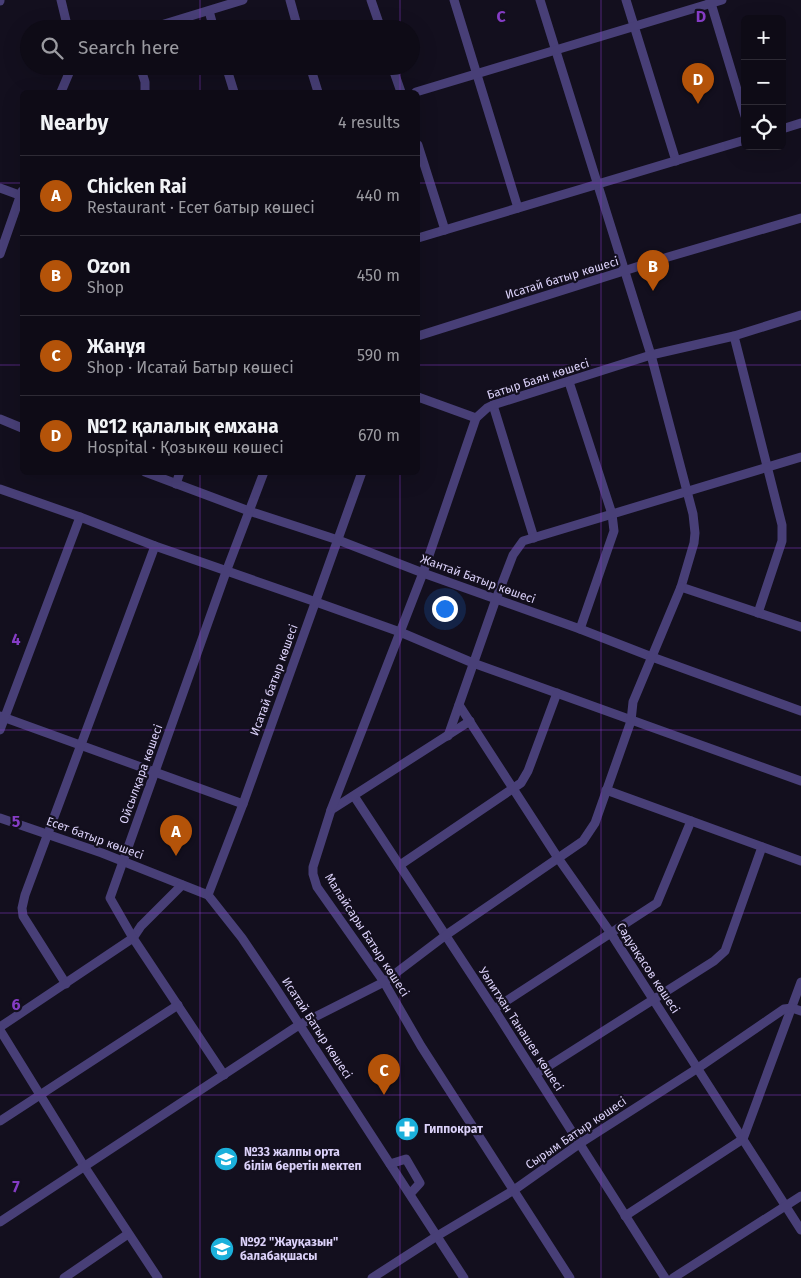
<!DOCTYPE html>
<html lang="en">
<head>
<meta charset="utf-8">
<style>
  body { margin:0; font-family:"Fira Sans",sans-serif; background:#17141f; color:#f1f3f6 }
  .controls { position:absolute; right:15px; top:15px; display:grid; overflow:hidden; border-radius:8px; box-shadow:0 5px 20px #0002 }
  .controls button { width:45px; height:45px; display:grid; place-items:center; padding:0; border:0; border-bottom:1px solid #2e2b35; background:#0e0b16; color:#f1f3f6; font:25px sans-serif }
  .you { position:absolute; left:444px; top:608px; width:18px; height:18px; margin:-12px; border:4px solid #fff; border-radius:50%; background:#1a73e8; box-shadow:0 0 0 8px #1a73e833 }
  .badge { display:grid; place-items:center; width:32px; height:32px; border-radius:50%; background:#b45309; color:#fff; font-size:16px; font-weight:700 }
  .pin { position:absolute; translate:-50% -41px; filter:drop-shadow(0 1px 2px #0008) }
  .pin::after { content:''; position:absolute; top:26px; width:18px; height:15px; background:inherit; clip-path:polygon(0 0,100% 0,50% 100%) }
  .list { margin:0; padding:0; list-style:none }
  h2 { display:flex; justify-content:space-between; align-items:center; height:65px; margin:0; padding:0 20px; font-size:21px }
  h2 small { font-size:16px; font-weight:400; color:#9b9ba1 }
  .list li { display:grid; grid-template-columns:32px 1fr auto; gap:15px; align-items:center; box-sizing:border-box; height:80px; padding:0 20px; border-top:1px solid #2e2b35 }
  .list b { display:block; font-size:19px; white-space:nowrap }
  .list p { margin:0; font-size:16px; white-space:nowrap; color:#9b9ba1 }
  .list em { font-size:16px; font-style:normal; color:#9b9ba1 }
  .icon { flex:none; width:28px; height:28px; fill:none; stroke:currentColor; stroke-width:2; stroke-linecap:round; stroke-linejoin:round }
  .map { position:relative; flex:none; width:801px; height:1278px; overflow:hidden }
  .search { position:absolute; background:#0e0b16; box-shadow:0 5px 20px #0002; left:20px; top:20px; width:400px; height:55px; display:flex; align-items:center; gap:12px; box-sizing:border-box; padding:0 18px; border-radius:28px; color:#9b9ba1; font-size:19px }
  .panel { position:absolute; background:#0e0b16; box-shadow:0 5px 20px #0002; left:20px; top:90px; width:400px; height:385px; border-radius:8px }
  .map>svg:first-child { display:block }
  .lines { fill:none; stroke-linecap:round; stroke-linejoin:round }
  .minor { stroke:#483f77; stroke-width:9 }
  .grid { fill:none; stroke:#853cc5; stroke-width:1; stroke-opacity:0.55 }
  .labels { text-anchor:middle; stroke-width:4.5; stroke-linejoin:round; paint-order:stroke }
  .street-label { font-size:12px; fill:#dbd1f9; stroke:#130f1e }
  .poi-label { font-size:12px; font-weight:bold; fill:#dbd1f9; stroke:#130f1e; text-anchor:start }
  .grid-label { font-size:16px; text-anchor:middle; font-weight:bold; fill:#853cc5; stroke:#130f1e; stroke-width:4.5; stroke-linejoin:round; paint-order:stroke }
</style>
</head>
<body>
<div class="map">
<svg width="801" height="1278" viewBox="0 0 801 1278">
  <rect width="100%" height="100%" fill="#130f1e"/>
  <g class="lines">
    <g class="minor">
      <polyline points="61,0 68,29"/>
      <polyline points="290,0 298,29"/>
      <polyline points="371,0 381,29"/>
      <polyline points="454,0 518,208"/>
      <polyline points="540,0 651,355 693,514 695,533 694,543 681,587 801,627"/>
      <polyline points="626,0 676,161"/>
      <polyline points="710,0 745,116"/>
      <polyline points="0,1 0,0"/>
      <polyline points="209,11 214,29"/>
      <polyline points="148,29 243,0"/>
      <polyline points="140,66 145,82 145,92"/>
      <polyline points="226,66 234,92"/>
      <polyline points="310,66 318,92"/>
      <polyline points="392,66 401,92"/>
      <polyline points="61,92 72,66"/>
      <polyline points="416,92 722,0"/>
      <polyline points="782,129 801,123"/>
      <polyline points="418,145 445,230"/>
      <polyline points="0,188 22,196"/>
      <polyline points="418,238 745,140"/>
      <polyline points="0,254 22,191"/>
      <polyline points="418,336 668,257 801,218"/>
      <polyline points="734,336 782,525 782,541 758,613"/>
      <polyline points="569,382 612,514 614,531 580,629"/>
      <polyline points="418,397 476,418"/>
      <polyline points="493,405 534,538"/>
      <polyline points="0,419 22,428"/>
      <polyline points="145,472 249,511 338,540 423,573 580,629 652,657 801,711"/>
      <polyline points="176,484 180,472"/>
      <polyline points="0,489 80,517 155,546 316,602 400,632 473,663 801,781"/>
      <polyline points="459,705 558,858 610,932 801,1230"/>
      <polyline points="0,716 243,804"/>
      <polyline points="0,730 80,517"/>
      <polyline points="448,736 496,599 513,555 523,541 801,457"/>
      <polyline points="606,790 801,861"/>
      <polyline points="354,796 494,1009 665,1278"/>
      <polyline points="331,810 470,721"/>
      <polyline points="0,818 102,853 208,895 242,938 275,987 464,1278"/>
      <polyline points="400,865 521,783 528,771 557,693"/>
      <polyline points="208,895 243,804 362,472"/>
      <polyline points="66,984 23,916 22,908 25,895 155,546"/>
      <polyline points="494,1009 657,903 691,821"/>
      <polyline points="0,1027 133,938 141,926 182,885"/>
      <polyline points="0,1030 84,1166 158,1278"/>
      <polyline points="536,1074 714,961 725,951 762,847"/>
      <polyline points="224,1075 133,938 110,898 226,572 264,472"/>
      <polyline points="0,1121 178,1005"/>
      <polyline points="390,1164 406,1159 420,1183 410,1194"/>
      <polyline points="625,1216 743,1139 801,982"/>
      <polyline points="0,1222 299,1025 384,982 446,935 583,841 595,823 631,721 633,702 681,587"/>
      <polyline points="64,1278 128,1234"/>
      <polyline points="372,1278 437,1236 514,1190 579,1144 698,1068 784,1009 792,1008 801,1011"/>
      <polyline points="570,1278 421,1046 384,982 317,887 313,874 313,867 331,810 423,573 476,418 487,408 493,405 651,355 734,336 801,315"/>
      <polyline points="673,1278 801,1196"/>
    </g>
  </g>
  <path class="grid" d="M200 0V29M400 0V29M601 0V1278M200 66V92M400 66V92M0 183H22M418 183H801M0 365H22M418 365H801M200 472V1278M400 472V1278M0 548H801M0 730H801M0 913H801M0 1095H801"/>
  <defs>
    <g id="pharmacy-disc" transform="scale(1.25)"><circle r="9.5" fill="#1bb0db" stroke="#130f1e"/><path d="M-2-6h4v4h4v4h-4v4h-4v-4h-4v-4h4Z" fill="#fff"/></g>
    <g id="school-disc" transform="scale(1.25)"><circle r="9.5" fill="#1bb0db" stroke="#130f1e"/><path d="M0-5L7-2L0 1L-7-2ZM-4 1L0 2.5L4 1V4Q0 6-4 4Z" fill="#fff"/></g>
  </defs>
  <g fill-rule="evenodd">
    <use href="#pharmacy-disc" x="407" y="1129"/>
    <use href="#school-disc" x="226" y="1159"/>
    <use href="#school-disc" x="222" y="1249"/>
  </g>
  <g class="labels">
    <g class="street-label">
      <text transform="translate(562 278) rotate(-17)" y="4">Исатай батыр көшесі</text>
      <text transform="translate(538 379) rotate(-18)" y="4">Батыр Баян көшесі</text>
      <text transform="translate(478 579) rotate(20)" y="4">Жантай Батыр көшесі</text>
      <text transform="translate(274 680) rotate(-70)" y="4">Исатай батыр көшесі</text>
      <text transform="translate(141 774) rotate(-70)" y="4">Ойсылқара көшесі</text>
      <text transform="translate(95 838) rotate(20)" y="4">Есет батыр көшесі</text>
      <text transform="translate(367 935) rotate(57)" y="4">Малайсары Батыр көшесі</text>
      <text transform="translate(648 968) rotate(57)" y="4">Сәдуақасов көшесі</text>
      <text transform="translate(317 1028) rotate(57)" y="4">Исатай Батыр көшесі</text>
      <text transform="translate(521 1029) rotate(57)" y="4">Уәлитхан Танашев көшесі</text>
      <text transform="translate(576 1133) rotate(-34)" y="4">Сырым Батыр көшесі</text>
    </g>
    <g class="poi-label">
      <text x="424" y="1133">Гиппократ</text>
      <text x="244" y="1156">№33 жалпы орта<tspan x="244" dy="14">білім беретін мектеп</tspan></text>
      <text x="240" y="1246">№92 "Жауқазын"<tspan x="240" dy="14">балабақшасы</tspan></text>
    </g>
  </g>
  <g class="grid-label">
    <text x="501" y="22">C</text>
    <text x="701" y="22">D</text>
    <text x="16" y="645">4</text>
    <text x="16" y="827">5</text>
    <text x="16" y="1010">6</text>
    <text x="16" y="1192">7</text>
  </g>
</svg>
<div class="controls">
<button>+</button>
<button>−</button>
<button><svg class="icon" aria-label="locate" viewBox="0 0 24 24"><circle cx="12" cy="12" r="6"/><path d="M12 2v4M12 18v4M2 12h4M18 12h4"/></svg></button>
</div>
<div class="you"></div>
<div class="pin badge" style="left:176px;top:856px">A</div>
<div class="pin badge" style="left:653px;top:291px">B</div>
<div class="pin badge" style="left:384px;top:1095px">C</div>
<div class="pin badge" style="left:698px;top:104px">D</div>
<div class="search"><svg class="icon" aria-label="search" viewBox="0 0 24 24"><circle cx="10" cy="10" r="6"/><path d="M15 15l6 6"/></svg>Search here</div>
<section class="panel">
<h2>Nearby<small>4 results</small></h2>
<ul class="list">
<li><span class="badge">A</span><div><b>Chicken Rai</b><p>Restaurant · Есет батыр көшесі</p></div><em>440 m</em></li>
<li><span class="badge">B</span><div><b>Ozon</b><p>Shop</p></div><em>450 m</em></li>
<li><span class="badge">C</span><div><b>Жанұя</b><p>Shop · Исатай Батыр көшесі</p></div><em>590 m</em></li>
<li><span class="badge">D</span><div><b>№12 қалалық емхана</b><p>Hospital · Қозыкөш көшесі</p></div><em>670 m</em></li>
</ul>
</section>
</div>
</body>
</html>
